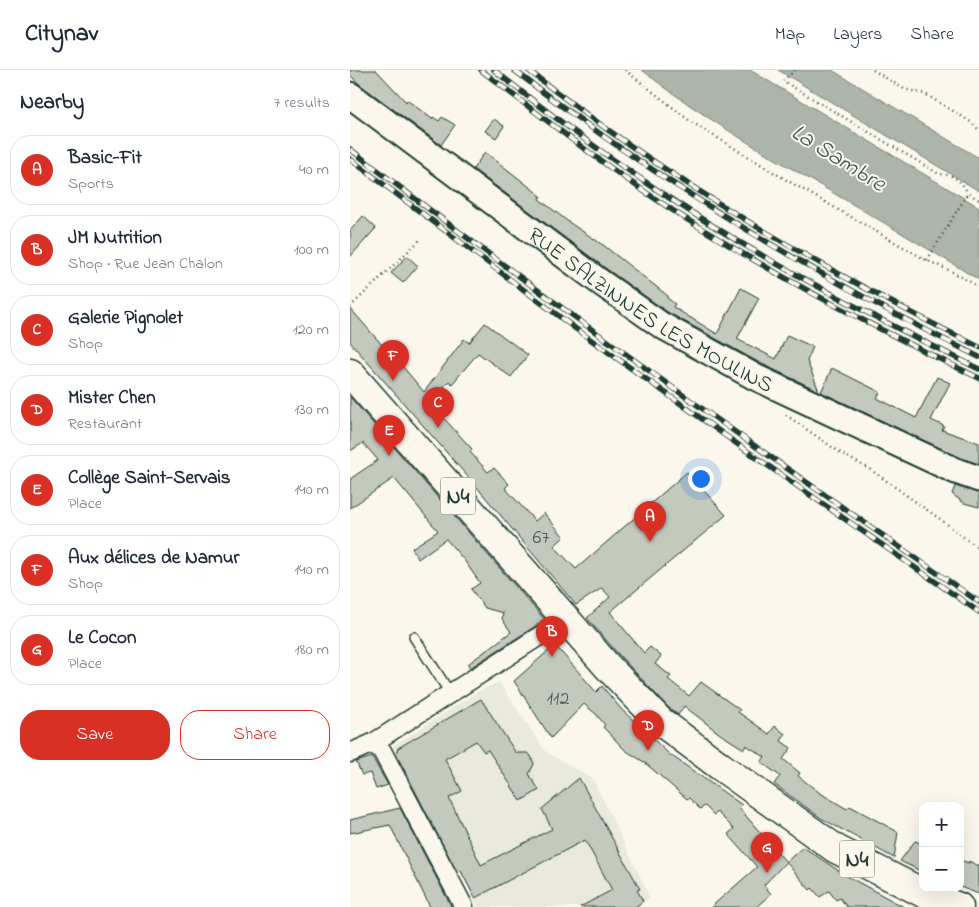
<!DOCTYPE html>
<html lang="en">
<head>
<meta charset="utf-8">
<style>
  body { margin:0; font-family:"Indie Flower",sans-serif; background:#f2f2f3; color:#1f2937 }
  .controls { position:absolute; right:15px; bottom:15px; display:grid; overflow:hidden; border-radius:10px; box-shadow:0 5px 20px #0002 }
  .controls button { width:45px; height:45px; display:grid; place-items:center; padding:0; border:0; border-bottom:1px solid #e0e1e3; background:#fff; color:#1f2937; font:25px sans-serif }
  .you { position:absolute; left:350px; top:408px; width:18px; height:18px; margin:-12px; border:4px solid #fff; border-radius:50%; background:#1a73e8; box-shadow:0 0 0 8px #1a73e833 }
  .badge { display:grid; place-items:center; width:32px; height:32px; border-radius:50%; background:#d93025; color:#fff; font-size:16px; font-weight:700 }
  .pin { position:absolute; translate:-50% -41px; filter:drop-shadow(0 1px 2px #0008) }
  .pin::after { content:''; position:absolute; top:26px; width:18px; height:15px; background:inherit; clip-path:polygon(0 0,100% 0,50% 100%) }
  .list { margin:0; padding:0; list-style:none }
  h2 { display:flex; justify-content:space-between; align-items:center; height:65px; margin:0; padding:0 20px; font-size:21px }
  h2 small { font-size:16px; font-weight:400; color:#747a83 }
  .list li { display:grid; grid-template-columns:32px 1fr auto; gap:15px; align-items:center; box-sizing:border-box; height:70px; margin:0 10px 10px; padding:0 10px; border:1px solid #e0e1e3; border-radius:20px }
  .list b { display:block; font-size:19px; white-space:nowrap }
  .list p { margin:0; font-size:16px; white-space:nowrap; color:#747a83 }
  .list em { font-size:16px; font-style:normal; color:#747a83 }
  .actions { display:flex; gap:10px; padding:15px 20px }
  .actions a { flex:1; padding:11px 0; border:1px solid #d93025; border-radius:20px; text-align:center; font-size:18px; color:#d93025 }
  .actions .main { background:#d93025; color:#fff }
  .map { position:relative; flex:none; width:629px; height:837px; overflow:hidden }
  header { display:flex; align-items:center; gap:30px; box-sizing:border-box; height:70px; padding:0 25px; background:#fff; border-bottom:1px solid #e0e1e3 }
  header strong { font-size:24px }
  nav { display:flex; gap:28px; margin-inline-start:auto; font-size:18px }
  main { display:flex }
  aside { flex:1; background:#fff }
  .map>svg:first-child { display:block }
  .built { fill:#eae9de }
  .water { fill:#adb4aa; stroke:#74847b }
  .building { fill:#c4c9be; stroke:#1f3d34 }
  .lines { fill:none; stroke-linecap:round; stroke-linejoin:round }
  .lane-casing { stroke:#1f3d34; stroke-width:12 }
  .street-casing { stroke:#1f3d34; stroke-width:21 }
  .secondary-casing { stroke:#1f3d34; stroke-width:29 }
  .primary-casing { stroke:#1f3d34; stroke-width:31 }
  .path { stroke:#1f3d34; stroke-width:2.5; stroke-dasharray:1 4; stroke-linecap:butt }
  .lane { stroke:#fbf7ec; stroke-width:9 }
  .street { stroke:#fbf7ec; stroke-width:18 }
  .secondary { stroke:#fbf7ec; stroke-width:25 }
  .primary { stroke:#fbf7ec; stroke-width:28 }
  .rail-casing { stroke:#1f3d34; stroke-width:5.5 }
  .rail { stroke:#fbf7ec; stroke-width:4; stroke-dasharray:11; stroke-linecap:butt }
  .labels { text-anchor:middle; stroke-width:4; stroke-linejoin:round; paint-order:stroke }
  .number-label { font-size:20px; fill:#486056 }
  .shield { fill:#fbf7ec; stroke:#61756b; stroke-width:1 }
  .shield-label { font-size:21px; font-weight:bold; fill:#1f3d34 }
  .street-label { font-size:22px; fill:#1f3d34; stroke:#fbf7ec }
  .water-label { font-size:24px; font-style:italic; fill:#425b52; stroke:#fbf7ec }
</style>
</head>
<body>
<header>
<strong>Citynav</strong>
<nav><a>Map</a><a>Layers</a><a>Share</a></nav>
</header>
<main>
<aside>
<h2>Nearby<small>7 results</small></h2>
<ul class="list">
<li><span class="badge">A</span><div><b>Basic-Fit</b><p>Sports</p></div><em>40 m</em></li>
<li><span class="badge">B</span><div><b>JM Nutrition</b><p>Shop · Rue Jean Chalon</p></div><em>100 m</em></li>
<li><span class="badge">C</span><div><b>Galerie Pignolet</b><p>Shop</p></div><em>120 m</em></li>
<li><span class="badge">D</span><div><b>Mister Chen</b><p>Restaurant</p></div><em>130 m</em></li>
<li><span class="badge">E</span><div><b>Collège Saint-Servais</b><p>Place</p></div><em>140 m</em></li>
<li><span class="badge">F</span><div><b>Aux délices de Namur</b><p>Shop</p></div><em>140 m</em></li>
<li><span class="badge">G</span><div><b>Le Cocon</b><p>Place</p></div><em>180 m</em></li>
</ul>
<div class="actions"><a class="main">Save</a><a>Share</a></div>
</aside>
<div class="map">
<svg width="629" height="837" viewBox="0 0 629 837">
  <rect width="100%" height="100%" fill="#fbf7ec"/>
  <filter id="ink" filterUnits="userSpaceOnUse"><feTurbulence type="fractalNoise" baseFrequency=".02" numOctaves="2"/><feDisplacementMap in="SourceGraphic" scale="10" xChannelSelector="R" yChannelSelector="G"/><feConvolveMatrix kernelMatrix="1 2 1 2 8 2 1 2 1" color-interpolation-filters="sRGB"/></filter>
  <g filter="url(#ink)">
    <polygon class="built" points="149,612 196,682 243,709 300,827 287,837 128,837 109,801 102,803 38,679 129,621"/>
    <g class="water">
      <path d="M292 0H400L629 137V210C576 177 522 146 468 114 408 79 347 44 292 0Z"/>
      <polygon points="428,0 482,0 629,88 629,121"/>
    </g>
    <g class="building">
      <polygon points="0,0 26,0 56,32 57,30 82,49 83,47 89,51 92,47 105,55 91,75 8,13 0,5"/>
      <polygon points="144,49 154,56 146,68 135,61"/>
      <polygon points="135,82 191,126 189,129 220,153 253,175 318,226 317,228 325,234 323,237 367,264 391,218 409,228 387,269 426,289 437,265 463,277 457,291 469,321 412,294 319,243 258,200 123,99"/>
      <polygon points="13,146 26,158 0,187 0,161"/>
      <polygon points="57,186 68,196 53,213 41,203"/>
      <polygon points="0,238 32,275 36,272 50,289 48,291 74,322 114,269 119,273 135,253 178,285 161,307 128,283 102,314 99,311 80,333 122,379 120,382 138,402 144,398 159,414 155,418 185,451 194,443 214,467 204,476 226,499 337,402 376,445 260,542 294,583 300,577 311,586 305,594 321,606 318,609 339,626 351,612 390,640 388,642 419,664 425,656 435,664 431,671 441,678 433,689 450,703 448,706 470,723 497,739 500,736 548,762 544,788 471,748 424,714 430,706 411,692 415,687 396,675 394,679 370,664 334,636 328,645 317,636 270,586 237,548 260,527 252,518 226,535 125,415 0,272"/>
      <polygon points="482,298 530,322 527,328 566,348 587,307 600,313 581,350 594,356 592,360 629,373 629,394 611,388 471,322"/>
      <polygon points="0,327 195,550 120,598 118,594 161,562 152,549 153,543 135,538 121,519 130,513 114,490 96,469 68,489 62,478 88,461 44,408 0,438 0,409 28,390 13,373 0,381"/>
      <polygon points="605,416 629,423 629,437 614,433 602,424"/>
      <polygon points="205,575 246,622 252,616 271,639 319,684 392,735 389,738 436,792 414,815 421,824 406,837 361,837 407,797 378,764 384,759 367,742 364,745 355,736 350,739 339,728 337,729 294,692 275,680 253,657 255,655 246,644 234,634 201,668 164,611"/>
      <polygon points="131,629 166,683 177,683 181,686 184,694 179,704 189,720 171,731 138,680 134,682 126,671 95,689 112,721 99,728 131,795 202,759 192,739 229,708 290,819 287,820 293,831 285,837 230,837 262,820 235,770 125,828 111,801 106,800 46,684 48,678"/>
      <polygon points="22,687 38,715 26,719 20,703 12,705 6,692"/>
      <polygon points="50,738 101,836 102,837 80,837 40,755 0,763 0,750"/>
      <polygon points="565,771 573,774 573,802 550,791"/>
      <polygon points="453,777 495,805 554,837 497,837 490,828 486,830 479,821 470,827 462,818 460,820 436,792"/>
      <polygon points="610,790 619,793 619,791 629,796 629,824 610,817"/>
    </g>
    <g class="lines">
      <g class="lane-casing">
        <polyline id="lane" points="64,567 100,623"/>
      </g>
      <g class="street-casing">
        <g id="street">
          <polyline points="23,673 32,681 114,837"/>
          <polyline points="0,683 23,673 216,549"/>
        </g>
      </g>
      <g class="secondary-casing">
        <g id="secondary">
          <path id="s1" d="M0 25 250 212 311 255 405 307 606 401 629 409"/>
        </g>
      </g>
      <g class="primary-casing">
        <polyline id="primary" points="0,303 258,597 310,651 370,696 486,779 577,825 609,837"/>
      </g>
      <g class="path">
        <polyline points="275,0 340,51 433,108 576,190 601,201 629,217"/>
        <path d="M445 0 433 11 589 104C604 104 611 111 618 123"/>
        <polyline points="523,0 554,19 575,24 621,52 629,60"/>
        <polyline points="577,190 618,123 629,130"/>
        <polyline points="0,237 70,170"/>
        <polyline points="436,345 492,384 521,400 594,452 629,479"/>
      </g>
      <use href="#lane" class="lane"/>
      <use href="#street" class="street"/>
      <use href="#secondary" class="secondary"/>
      <use href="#primary" class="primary"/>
      <g class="rail-casing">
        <g id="rail">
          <path d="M131 0C202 55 273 110 349 157 439 213 533 262 629 308"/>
          <path d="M144 0C239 76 341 147 447 205 507 238 568 269 629 299"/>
          <path d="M164 0C309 113 464 205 629 287"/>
          <path d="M178 0C317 110 470 198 629 277"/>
          <path d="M0 79C205 237 416 385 629 532"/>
          <polyline points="0,89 226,259 404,386 629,542"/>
        </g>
      </g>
      <use href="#rail" class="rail"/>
    </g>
  </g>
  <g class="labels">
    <g class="number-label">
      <text x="191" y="473">67</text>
      <text x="208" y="634">112</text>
    </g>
    <g class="shield">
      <rect x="90.5" y="407.5" width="35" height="37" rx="4"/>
      <rect x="489.5" y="770.5" width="35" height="37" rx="4"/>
    </g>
    <g class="shield-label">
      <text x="108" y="433">N4</text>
      <text x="507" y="796">N4</text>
    </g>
    <g class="street-label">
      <text dy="8" stroke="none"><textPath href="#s1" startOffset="370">RUE SALZINNES LES MOULINS</textPath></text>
    </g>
    <g class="water-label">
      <text transform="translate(489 87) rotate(32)" y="8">La Sambre</text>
    </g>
  </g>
</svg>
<div class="controls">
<button>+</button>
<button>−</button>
</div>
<div class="you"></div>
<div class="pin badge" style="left:300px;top:472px">A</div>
<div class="pin badge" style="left:202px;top:587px">B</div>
<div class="pin badge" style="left:88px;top:358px">C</div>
<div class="pin badge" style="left:298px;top:681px">D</div>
<div class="pin badge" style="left:39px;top:386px">E</div>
<div class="pin badge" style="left:43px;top:311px">F</div>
<div class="pin badge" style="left:417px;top:803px">G</div>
</div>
</main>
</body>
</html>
